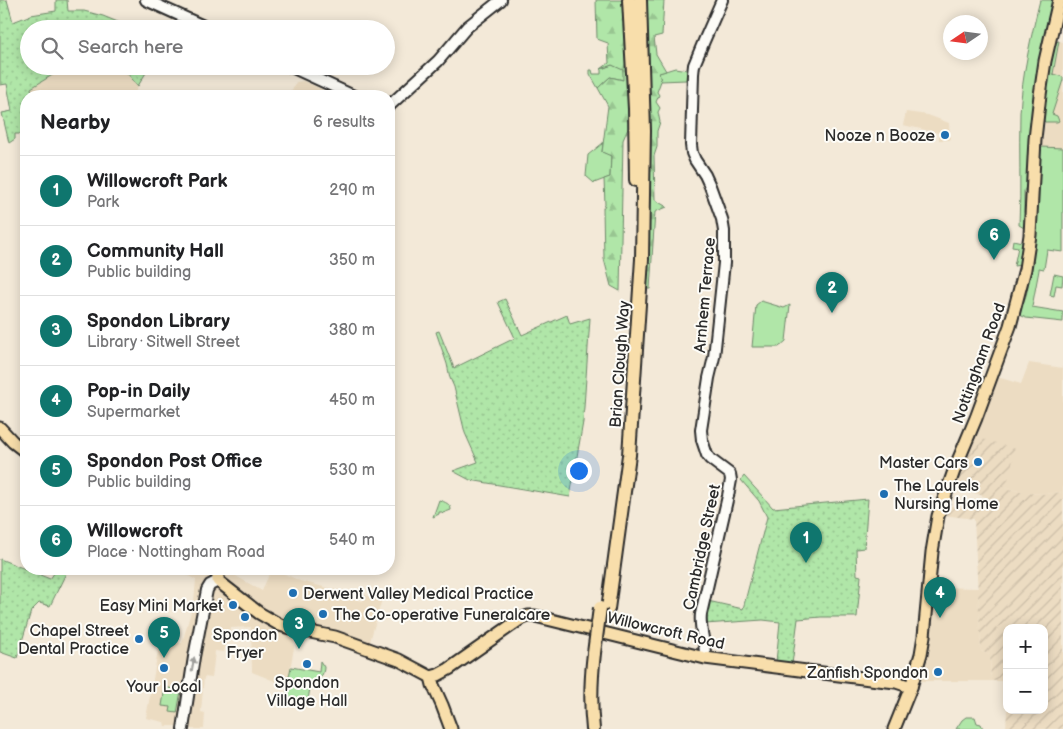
<!DOCTYPE html>
<html lang="en">
<head>
<meta charset="utf-8">
<style>
  body { margin:0; font-family:"Balsamiq Sans",sans-serif; background:#f2f2f2; color:#202124 }
  .controls { position:absolute; right:15px; bottom:15px; display:grid; overflow:hidden; border-radius:10px; box-shadow:0 2px 12px #0003 }
  .controls button { width:45px; height:45px; display:grid; place-items:center; padding:0; border:0; border-bottom:1px solid #e0e0e0; background:#fff; color:#202124; font:25px sans-serif }
  .compass { position:absolute; left:943px; top:15px; width:45px; height:45px; border-radius:50%; background:#fff; box-shadow:0 2px 12px #0003; rotate:257deg }
  .you { position:absolute; left:578px; top:470px; width:18px; height:18px; margin:-12px; border:4px solid #fff; border-radius:50%; background:#1a73e8; box-shadow:0 0 0 8px #1a73e833 }
  .badge { display:grid; place-items:center; width:32px; height:32px; border-radius:50%; background:#0f766e; color:#fff; font-size:16px; font-weight:700 }
  .pin { position:absolute; translate:-50% -41px; filter:drop-shadow(0 1px 2px #0008) }
  .pin::after { content:''; position:absolute; top:26px; width:18px; height:15px; background:inherit; clip-path:polygon(0 0,100% 0,50% 100%) }
  .list { margin:0; padding:0; list-style:none }
  h2 { display:flex; justify-content:space-between; align-items:center; height:65px; margin:0; padding:0 20px; font-size:21px }
  h2 small { font-size:16px; font-weight:400; color:#757577 }
  .list li { display:grid; grid-template-columns:32px 1fr auto; gap:15px; align-items:center; box-sizing:border-box; height:70px; padding:0 20px; border-top:1px solid #e0e0e0 }
  .list b { display:block; font-size:19px; white-space:nowrap }
  .list p { margin:0; font-size:16px; white-space:nowrap; color:#757577 }
  .list em { font-size:16px; font-style:normal; color:#757577 }
  .icon { flex:none; width:28px; height:28px; fill:none; stroke:currentColor; stroke-width:2; stroke-linecap:round; stroke-linejoin:round }
  .map { position:relative; flex:none; width:1063px; height:729px; overflow:hidden }
  .search { position:absolute; background:#fff; box-shadow:0 2px 12px #0003; left:20px; top:20px; width:375px; height:55px; display:flex; align-items:center; gap:12px; box-sizing:border-box; padding:0 18px; border-radius:28px; color:#757577; font-size:19px }
  .panel { position:absolute; background:#fff; box-shadow:0 2px 12px #0003; left:20px; top:90px; width:375px; height:485px; border-radius:20px }
  .map>svg:first-child { display:block }
  .built { fill:#ecdcc2 }
  .industrial { fill:url(#industrial-furrows) }
  .green { fill:#b0e6a8; stroke:#6e886a }
  .forest { fill:url(#forest-firs); stroke:#6e886a }
  .park { fill:url(#park-dots); stroke:#6e886a }
  .lines { fill:none; stroke-linecap:round; stroke-linejoin:round }
  .secondary-casing { stroke:#2b2b2b; stroke-width:14 }
  .primary-casing { stroke:#2b2b2b; stroke-width:15 }
  .highway-casing { stroke:#2b2b2b; stroke-width:16 }
  .secondary { stroke:#fdfcf7; stroke-width:10 }
  .primary { stroke:#f8deab; stroke-width:11 }
  .highway { stroke:#f8deab; stroke-width:12 }
  .highway-bridge-casing { stroke:#2b2b2b; stroke-width:16; stroke-linecap:butt }
  .highway-bridge { stroke:#f8deab; stroke-width:12 }
  .oneway { fill:#9e9e9b }
  .poi-dot { fill:#1f6fb2; stroke:#fdfcf7; stroke-width:2 }
  .labels { text-anchor:middle; stroke-width:4; stroke-linejoin:round; paint-order:stroke }
  .poi-label { font-size:16px; fill:#2b2b2b; stroke:#fdfcf7; text-anchor:end }
  .street-label { font-size:16px; fill:#2b2b2b; stroke:#fdfcf7 }
</style>
</head>
<body>
<div class="map">
<svg width="1063" height="729" viewBox="0 0 1063 729">
  <defs>
    <pattern id="industrial-furrows" width="10" height="10" patternUnits="userSpaceOnUse" patternTransform="scale(1.25)"><rect width="10" height="10" fill="#ecdcc2"/><path d="M-1 1l2-2M0 10L10 0M9 11l2-2" fill="none" stroke="#cbbda7"/></pattern>
    <pattern id="forest-firs" width="22" height="20" patternUnits="userSpaceOnUse" patternTransform="scale(1.25)"><rect width="22" height="20" fill="#b0e6a8"/><path d="M5 1l3.5 6h-7zM16 11l3.5 6h-7z" fill="#98c591"/></pattern>
    <pattern id="park-dots" width="8" height="8" patternUnits="userSpaceOnUse" patternTransform="scale(1.25)"><rect width="8" height="8" fill="#b0e6a8"/><path d="M2 2h.1M6 6h.1" fill="none" stroke="#98c591" stroke-width="1.8" stroke-linecap="round"/></pattern>
  </defs>
  <rect width="100%" height="100%" fill="#f3e9d8"/>
  <filter id="ink" filterUnits="userSpaceOnUse"><feTurbulence type="fractalNoise" baseFrequency=".02" numOctaves="2"/><feDisplacementMap in="SourceGraphic" scale="10" xChannelSelector="R" yChannelSelector="G"/><feConvolveMatrix kernelMatrix="1 2 1 2 8 2 1 2 1" color-interpolation-filters="sRGB"/></filter>
  <g filter="url(#ink)">
    <g class="built">
      <polygon points="1059,41 1063,42 1063,148 1041,147"/>
      <polygon points="63,66 121,66 138,86 134,96 33,96 31,88 59,71"/>
      <polygon points="303,81 323,90 320,96 289,96 296,82"/>
      <polygon points="906,112 928,115 949,123 950,140 939,140 939,133 903,125"/>
      <polygon points="1029,363 1063,368 1063,492 1045,494 1027,493 1006,488 973,436 997,377 1021,384"/>
      <polygon points="176,569 229,569 236,576 262,591 270,572 274,569 300,581 340,591 340,596 363,601 364,595 382,599 369,645 347,635 329,631 293,627 294,648 287,686 252,672 251,627 230,628 224,652 215,651 212,678 204,677 201,712 205,713 204,729 187,729 188,726 165,726 164,722 146,718 160,640 182,643 194,601 196,580"/>
      <polygon points="934,587 978,588 981,651 990,655 991,681 921,681 927,651"/>
    </g>
    <polygon class="industrial" points="973,436 1016,449 1006,488 1027,493 1045,494 1063,492 1063,729 1006,729 1007,710 1044,710 1044,628 1007,628 1007,681 991,681 990,655 981,651 974,519 943,515 946,505 957,507 982,508 992,505 994,500 953,485"/>
    <g class="green">
      <path d="M1040 0H1055L1027 185 1024 191V212L1025 215V227L1024 228 1019 225C1021 188 1019 151 1020 113 1022 75 1031 37 1040 0Z"/>
      <polygon points="1059,41 1053,74 1063,77 1063,80 1052,114 1057,116 1059,121 1057,122 1045,122 1041,117 1047,72 1055,42"/>
      <polygon points="612,65 623,69 624,80 610,77 598,88 590,74 590,70 592,70 593,74 601,74 601,69"/>
      <polygon points="675,68 687,70 686,80 661,81 659,73"/>
      <polygon points="603,143 602,152 611,155 610,177 594,183 586,176 588,155"/>
      <path d="M1041 147 1063 148V252L1047 250 1044 269 1039 268V270L1032 307 1063 312V322L1026 318 1020 315C1020 310 1021 308 1023 303 1027 295 1029 284 1028 275Z"/>
      <polygon points="1013,240 1022,242 1023,245 1020,265 1014,266 1018,247 1012,246"/>
      <polygon points="1054,274 1063,276 1062,286 1056,285 1054,296 1050,295"/>
      <polygon points="761,301 784,308 790,305 786,341 779,347 752,347 756,305"/>
      <path d="M439 500C445 502 451 504 451 510L443 513 442 512H439V514L433 517Z"/>
      <path d="M320 661 324 667C324 675 319 681 311 682L308 700 287 699V686L291 667 319 672Z"/>
      <polygon points="165,687 181,691 177,713 170,712 171,707 162,706"/>
      <polygon points="966,717 975,717 977,723 981,724 983,729 956,729 962,720"/>
    </g>
    <g class="forest">
      <polygon points="596,0 622,0 630,124 623,140 620,291 611,286 604,259 603,208 605,205 604,179 610,177 611,156 602,152 608,106 598,88 610,77 623,80 623,70 612,65 601,69 609,63 608,43 597,39"/>
      <polygon points="644,0 664,0 662,35 654,37 656,54 666,71 659,73 661,81 657,92 659,95 656,102 660,108 658,112 660,122 657,131 657,147 654,156 655,200 667,207 655,212 650,289 643,289 649,207 649,98 646,95"/>
    </g>
    <g class="park">
      <polygon points="0,0 7,0 13,22 31,15 56,11 56,0 67,0 68,11 84,11 103,16 135,29 29,29 29,66 63,66 59,71 31,88 33,96 26,96 26,129 19,134 15,134 15,139 9,143 2,113 12,111 7,84 0,85"/>
      <polygon points="121,66 150,66 138,86"/>
      <polygon points="505,299 522,335 567,315 570,324 590,318 583,422 570,497 470,480 453,471 478,462 465,433 454,387 450,378 447,364 436,332 439,331 454,368 515,338 498,302"/>
      <polygon points="744,476 773,508 868,499 864,548 856,549 857,575 861,576 857,617 821,617 798,619 792,664 776,662 780,622 763,620 705,624 708,601 743,609 767,517 759,501 741,480"/>
      <polygon points="0,559 50,579 57,569 68,569 50,606 39,603 31,611 17,658 0,652"/>
    </g>
    <g class="lines">
      <g class="secondary-casing">
        <g id="secondary">
          <polyline points="146,0 210,29"/>
          <polyline points="289,66 354,96"/>
          <polyline points="389,106 438,61 467,27 501,0"/>
          <path d="M705 658C706 643 699 629 701 614L728 496 731 480 730 474 710 459 707 455 702 440 701 430 709 378 714 357 724 263V231L722 219 710 186 705 175 695 160 692 153 691 145 693 74 694 65 704 41 722 0"/>
          <polyline points="183,729 194,657 207,590 210,585 218,581"/>
        </g>
      </g>
      <g class="primary-casing">
        <g id="primary">
          <polyline points="0,428 13,442 26,452"/>
          <polyline points="215,569 218,576 218,581 259,613 280,625 290,628 335,637 352,643 399,660 431,677"/>
          <polyline points="431,677 438,675 449,669 519,620 528,616 535,616 705,658 878,680 896,682 911,687"/>
          <polyline points="431,677 433,685 442,705 451,729"/>
          <polyline points="894,729 911,687 921,654 924,636 932,552 938,516 955,468 976,418 1010,326 1025,269 1030,235 1035,139 1040,95 1045,61 1059,0"/>
        </g>
      </g>
      <g class="highway-casing">
        <g id="highway">
          <polyline points="629,0 635,109 636,180"/>
          <polyline points="608,609 629,455 642,259 644,131 640,0"/>
          <path d="M593 729C590 703 591 679 594 653"/>
        </g>
      </g>
      <use href="#secondary" class="secondary"/>
      <use href="#primary" class="primary"/>
      <use href="#highway" class="highway"/>
      <g class="highway-bridge-casing">
        <polyline id="highway-bridge" points="594,653 600,608"/>
      </g>
      <use href="#highway-bridge" class="highway-bridge"/>
    </g>
    <defs><path id="oneway-solid" d="M-6-.8H1V-3.2L6.5 0L1 3.2V.8H-6Z" transform="scale(1.25)"/></defs>
    <use class="oneway" href="#oneway-solid" transform="translate(193 664) rotate(-80)"/>
  </g>
  <g class="poi-dot">
    <circle cx="945" cy="135" r="5"/>
    <circle cx="978" cy="462" r="5"/>
    <circle cx="884" cy="494" r="5"/>
    <circle cx="293" cy="593" r="5"/>
    <circle cx="233" cy="605" r="5"/>
    <circle cx="323" cy="614" r="5"/>
    <circle cx="245" cy="617" r="5"/>
    <circle cx="139" cy="639" r="5"/>
    <circle cx="307" cy="664" r="5"/>
    <circle cx="164" cy="668" r="5"/>
    <circle cx="938" cy="672" r="5"/>
  </g>
  <g class="labels">
    <g class="poi-label">
      <text x="935" y="141">Nooze n Booze</text>
      <text x="968" y="468">Master Cars</text>
      <text x="894" y="491" text-anchor="start">The Laurels<tspan x="894" dy="18">Nursing Home</tspan></text>
      <text x="303" y="599" text-anchor="start">Derwent Valley Medical Practice</text>
      <text x="223" y="611">Easy Mini Market</text>
      <text x="333" y="620" text-anchor="start">The Co-operative Funeralcare</text>
      <text x="129" y="636">Chapel Street<tspan x="129" dy="18">Dental Practice</tspan></text>
      <text x="245" y="640" text-anchor="middle">Spondon<tspan x="245" dy="18">Fryer</tspan></text>
      <text x="928" y="678">Zanfish Spondon</text>
      <text x="307" y="688" text-anchor="middle">Spondon<tspan x="307" dy="18">Village Hall</tspan></text>
      <text x="164" y="692" text-anchor="middle">Your Local</text>
    </g>
    <g class="street-label">
      <text transform="translate(704 295) rotate(-85)" y="6">Arnhem Terrace</text>
      <text transform="translate(978 363) rotate(-70)" y="6">Nottingham Road</text>
      <text transform="translate(619 364) rotate(-86)" y="6">Brian Clough Way</text>
      <text transform="translate(701 547) rotate(-78)" y="6">Cambridge Street</text>
      <text transform="translate(666 630) rotate(13)" y="6">Willowcroft Road</text>
    </g>
  </g>
</svg>
<div class="controls">
<button>+</button>
<button>−</button>
</div>
<svg class="compass" viewBox="-18 -18 36 36"><path d="M0-13l5 13h-10z" fill="#e53935"/><path d="M0 13l5-13h-10z" fill="#757577"/></svg>
<div class="you"></div>
<div class="pin badge" style="left:806px;top:563px">1</div>
<div class="pin badge" style="left:832px;top:313px">2</div>
<div class="pin badge" style="left:299px;top:649px">3</div>
<div class="pin badge" style="left:940px;top:618px">4</div>
<div class="pin badge" style="left:164px;top:658px">5</div>
<div class="pin badge" style="left:994px;top:260px">6</div>
<div class="search"><svg class="icon" aria-label="search" viewBox="0 0 24 24"><circle cx="10" cy="10" r="6"/><path d="M15 15l6 6"/></svg>Search here</div>
<section class="panel">
<h2>Nearby<small>6 results</small></h2>
<ul class="list">
<li><span class="badge">1</span><div><b>Willowcroft Park</b><p>Park</p></div><em>290 m</em></li>
<li><span class="badge">2</span><div><b>Community Hall</b><p>Public building</p></div><em>350 m</em></li>
<li><span class="badge">3</span><div><b>Spondon Library</b><p>Library · Sitwell Street</p></div><em>380 m</em></li>
<li><span class="badge">4</span><div><b>Pop-in Daily</b><p>Supermarket</p></div><em>450 m</em></li>
<li><span class="badge">5</span><div><b>Spondon Post Office</b><p>Public building</p></div><em>530 m</em></li>
<li><span class="badge">6</span><div><b>Willowcroft</b><p>Place · Nottingham Road</p></div><em>540 m</em></li>
</ul>
</section>
</div>
</body>
</html>
